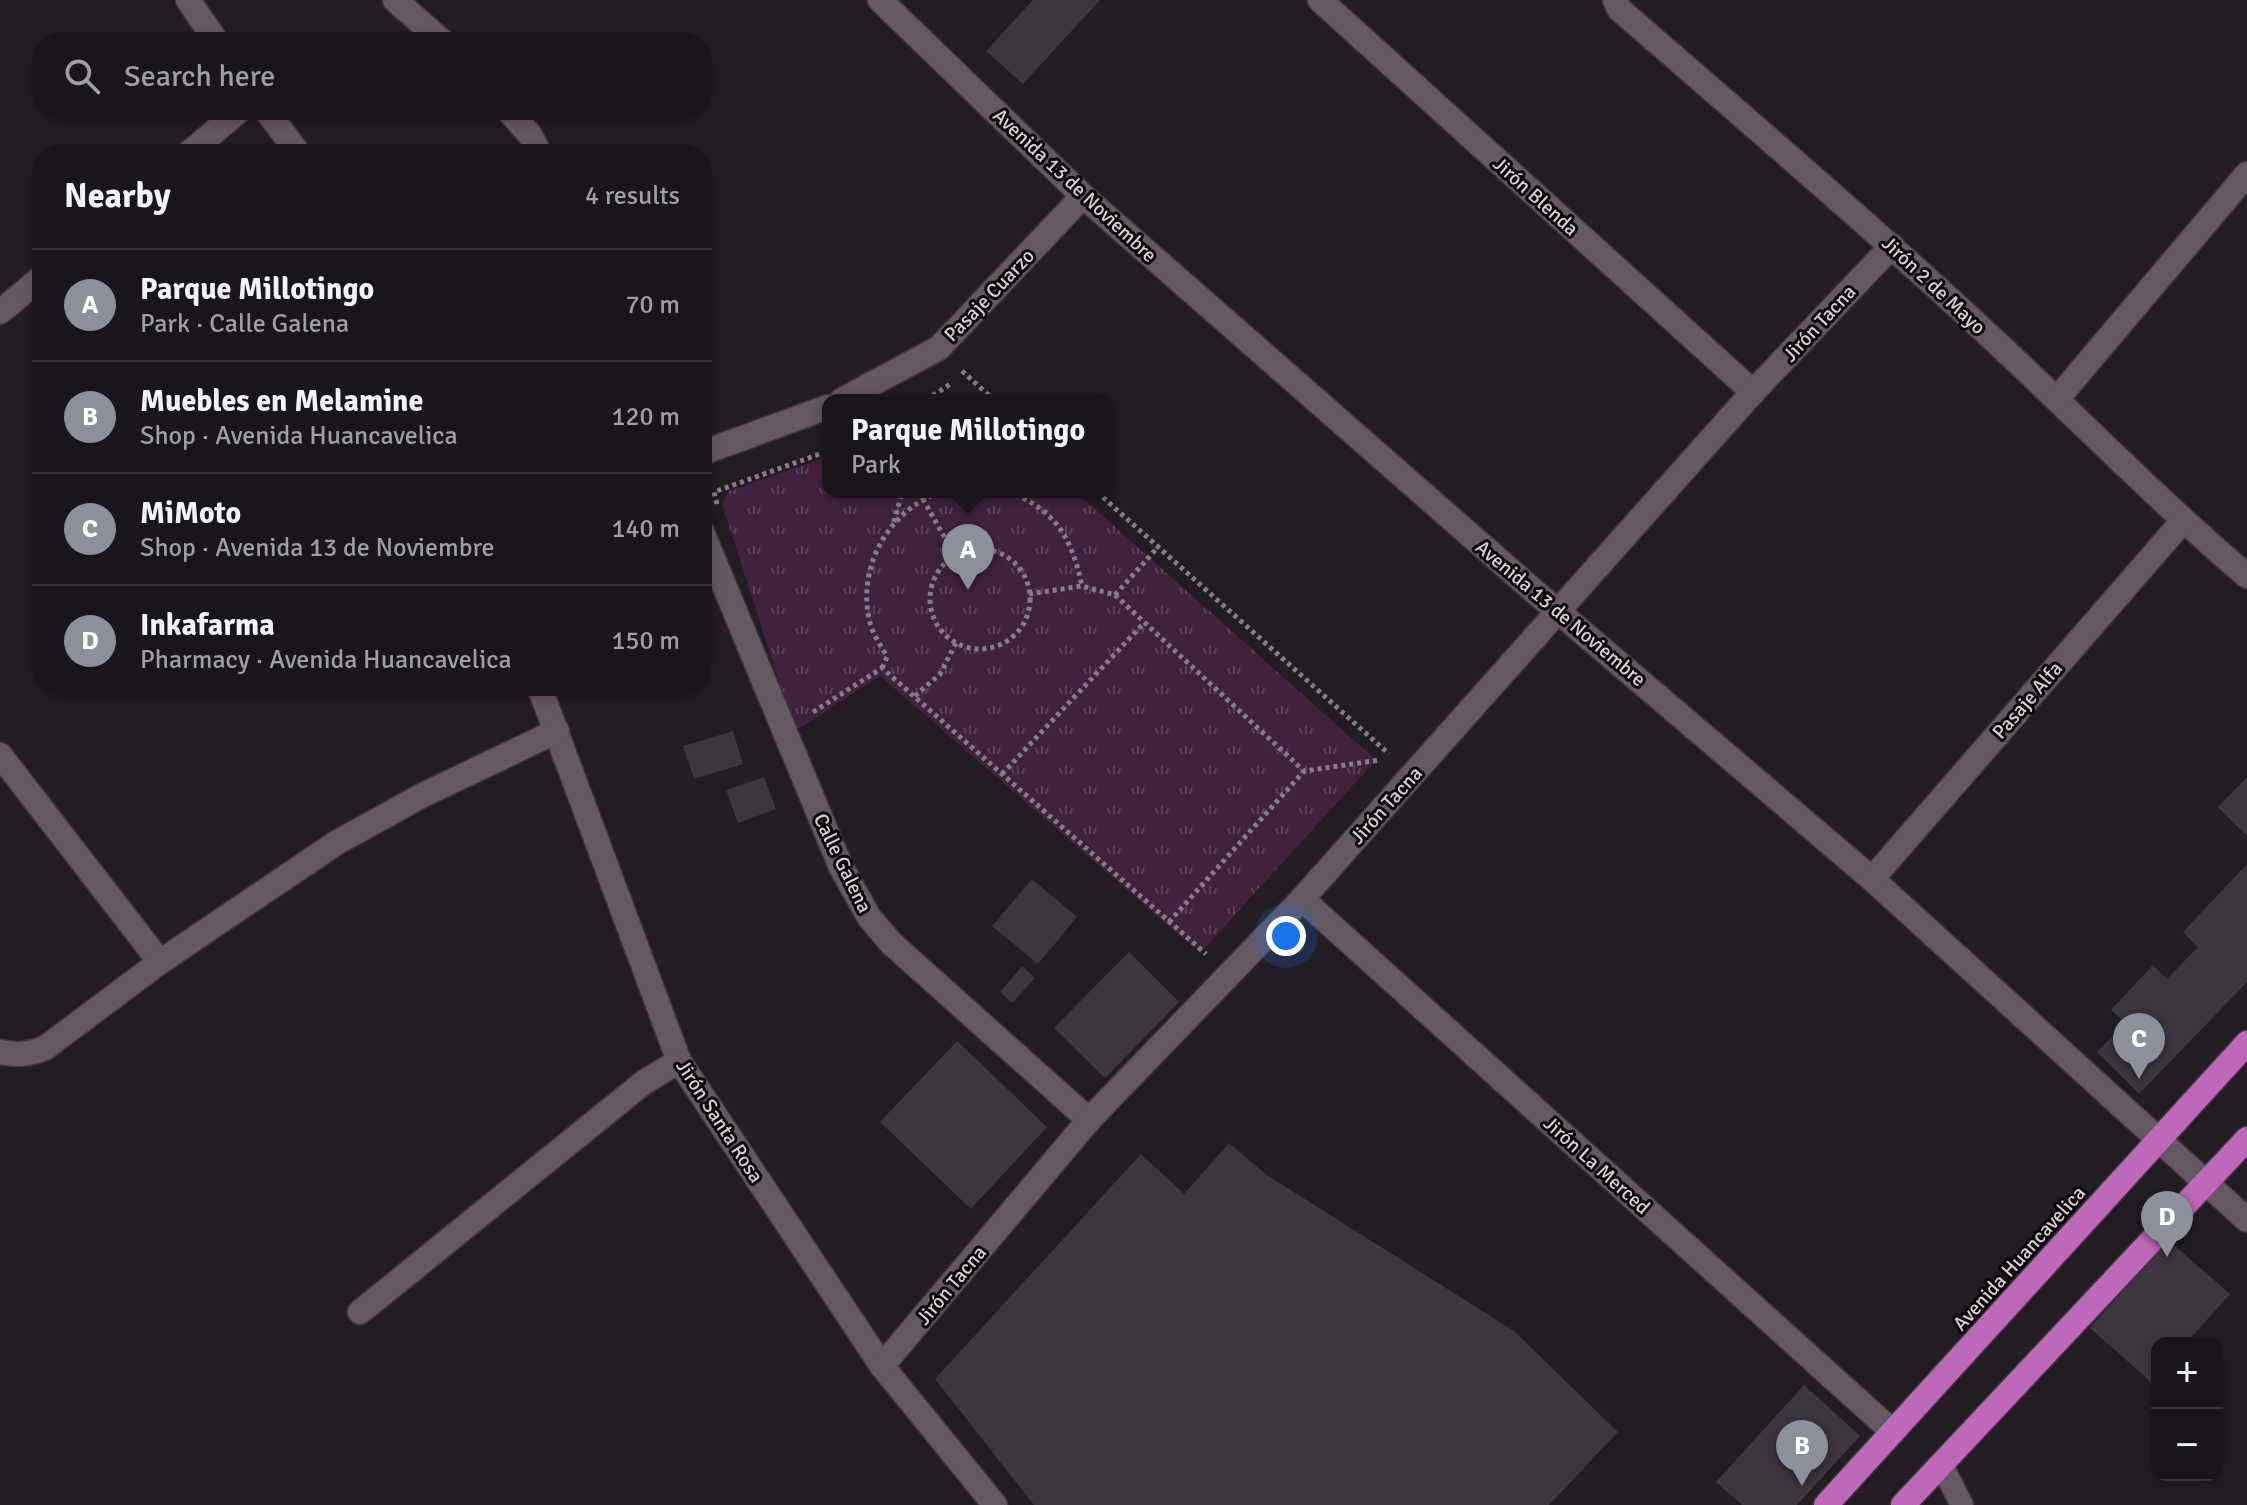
<!DOCTYPE html>
<html lang="en">
<head>
<meta charset="utf-8">
<style>
  body { margin:0; font-family:Signika,sans-serif; background:#231e23; color:#f1f3f6 }
  .controls { position:absolute; right:24px; bottom:24px; display:grid; overflow:hidden; border-radius:16px; box-shadow:0 4px 12px #0003 }
  .controls button { width:72px; height:72px; display:grid; place-items:center; padding:0; border:0; border-bottom:2px solid #383439; background:#1a151a; color:#f1f3f6; font:40px sans-serif }
  .you { position:absolute; left:1286px; top:936px; width:28px; height:28px; margin:-20px; border:6px solid #fff; border-radius:50%; background:#1a73e8; box-shadow:0 0 0 12px #1a73e833 }
  .badge { display:grid; place-items:center; width:52px; height:52px; border-radius:50%; background:#8c9099; color:#fff; font-size:26px; font-weight:700 }
  .pin { position:absolute; translate:-50% -66px; filter:drop-shadow(0 2px 4px #0008) }
  .pin::after { content:''; position:absolute; top:42px; width:28px; height:24px; background:inherit; clip-path:polygon(0 0,100% 0,50% 100%) }
  .popup { position:absolute; left:822px; top:394px; width:292px; height:104px; box-sizing:border-box; display:grid; place-content:center; border-radius:16px; background:#1a151a; filter:drop-shadow(0 2px 6px #0005); font-size:26px; white-space:nowrap; color:#9f9fa2 }
  .popup b { font-size:30px; color:#f1f3f6 }
  .popup::after { content:''; position:absolute; left:50%; top:100%; margin-left:-16px; border:16px solid transparent; border-top-color:#1a151a }
  .list { margin:0; padding:0; list-style:none }
  h2 { display:flex; justify-content:space-between; align-items:center; height:104px; margin:0; padding:0 32px; font-size:34px }
  h2 small { font-size:26px; font-weight:400; color:#9f9fa2 }
  .list li { display:grid; grid-template-columns:52px 1fr auto; gap:24px; align-items:center; box-sizing:border-box; height:112px; padding:0 32px; border-top:2px solid #383439 }
  .list b { display:block; font-size:30px; white-space:nowrap }
  .list p { margin:0; font-size:26px; white-space:nowrap; color:#9f9fa2 }
  .list em { font-size:26px; font-style:normal; color:#9f9fa2 }
  .icon { flex:none; width:44px; height:44px; fill:none; stroke:currentColor; stroke-width:2; stroke-linecap:round; stroke-linejoin:round }
  .map { position:relative; flex:none; width:2247px; height:1505px; overflow:hidden }
  .search { position:absolute; background:#1a151a; box-shadow:0 4px 12px #0003; left:32px; top:32px; width:680px; height:88px; display:flex; align-items:center; gap:20px; box-sizing:border-box; padding:0 28px; border-radius:32px; color:#9f9fa2; font-size:30px }
  .panel { position:absolute; background:#1a151a; box-shadow:0 4px 12px #0003; left:32px; top:144px; width:680px; height:552px; border-radius:32px }
  .map>svg:first-child { display:block }
  .park { fill:url(#park-tufts) }
  .building { fill:#3e363e }
  .lines { fill:none; stroke-linecap:round; stroke-linejoin:round }
  .lane-casing { stroke:#3d373c; stroke-width:25 }
  .street-casing { stroke:#3d373c; stroke-width:27 }
  .highway-casing { stroke:#3d373c; stroke-width:27 }
  .path { stroke:#857f85; stroke-width:5; stroke-dasharray:4 4; stroke-linecap:butt }
  .lane { stroke:#635962; stroke-width:22 }
  .street { stroke:#635962; stroke-width:24 }
  .highway { stroke:#be68bb; stroke-width:24 }
  .labels { text-anchor:middle; stroke-width:6; stroke-linejoin:round; paint-order:stroke }
  .street-label { font-size:20px; fill:#d7d1d6; stroke:#0b070a }
</style>
</head>
<body>
<div class="map">
<svg width="2247" height="1505" viewBox="0 0 2247 1505">
  <defs>
    <pattern id="park-tufts" width="24" height="20" patternUnits="userSpaceOnUse" patternTransform="scale(2)"><rect width="24" height="20" fill="#40223f"/><path d="M3 7l-1-3M5 7V3M7 7l1-3M15 17l-1-3M17 17v-4M19 17l1-3" fill="none" stroke="#5b415a"/></pattern>
  </defs>
  <rect width="100%" height="100%" fill="#231c23"/>
  <polygon class="park" points="828,457 828,492 1076,492 1376,760 1200,953 880,676 795,731 722,504 729,491"/>
  <g class="building">
    <polygon points="1033,0 1100,0 1023,84 986,51"/>
    <polygon points="702,639 713,670 702,673"/>
    <polygon points="733,731 743,764 694,779 683,746"/>
    <polygon points="764,777 776,809 738,823 726,790"/>
    <polygon points="2247,777 2247,836 2218,807"/>
    <polygon points="2247,864 2247,982 2139,1094 2097,1052 2125,1023 2111,1010 2153,965 2167,979 2198,947 2183,932"/>
    <polygon points="1032,879 1077,917 1038,964 992,926"/>
    <polygon points="1129,952 1179,1002 1105,1078 1054,1028"/>
    <polygon points="1022,966 1035,978 1012,1003 1000,992"/>
    <polygon points="957,1041 1047,1127 971,1209 880,1122"/>
    <polygon points="1229,1143 1267,1175 1514,1331 1618,1432 1549,1505 1034,1505 935,1379 1141,1154 1184,1194"/>
    <polygon points="2168,1240 2230,1294 2186,1343 2157,1343 2157,1376 2151,1382 2090,1328"/>
    <polygon points="1804,1385 1860,1436 1797,1505 1742,1505 1716,1482"/>
  </g>
  <g class="lines">
    <g class="lane-casing">
      <polyline id="lane" points="1941,1464 1962,1505"/>
    </g>
    <g class="street-casing">
      <g id="street">
        <polyline points="188,0 217,42"/>
        <polyline points="395,0 443,42"/>
        <polyline points="880,0 1083,196 1534,591 1872,879 2247,1220"/>
        <polyline points="1320,0 1753,392"/>
        <path d="M1615 0 1619 9C1741 115 1864 220 1982 329 2071 411 2155 498 2247 576"/>
        <polyline points="266,110 299,154"/>
        <polyline points="508,110 530,135 540,154"/>
        <polyline points="188,154 240,110"/>
        <polyline points="0,312 42,277"/>
        <polyline points="2057,399 2247,174"/>
        <polyline points="842,400 939,348 1083,196"/>
        <polyline points="702,453 828,407"/>
        <polyline points="702,532 841,867 869,917 891,943 1089,1120"/>
        <polyline points="539,686 679,1061 882,1366 995,1505"/>
        <polyline points="0,755 160,962"/>
        <polyline points="1872,879 2182,522"/>
        <polyline points="1302,899 1893,1432"/>
        <path d="M0 1052C17 1056 29 1054 45 1048L160 962 336 843 423 795 557 731"/>
        <polyline points="360,1312 643,1083 679,1061"/>
        <polyline points="882,1366 1089,1120 1302,899 1753,392 1892,246"/>
      </g>
    </g>
    <g class="highway-casing">
      <g id="highway">
        <polyline points="1826,1505 2247,1043"/>
        <polyline points="1903,1505 2247,1139"/>
      </g>
    </g>
    <g class="path">
      <polyline points="962,371 994,400"/>
      <polyline points="926,400 952,383"/>
      <polyline points="919,492 955,556"/>
      <path d="M1008 492C1056 509 1072 539 1082 586"/>
      <polyline points="1097,492 1389,754"/>
      <polyline points="717,504 714,492 828,451"/>
      <polyline points="894,522 902,492"/>
      <circle cx="980" cy="599" r="50"/>
      <polyline points="1029,594 1082,586 1115,595 1158,547"/>
      <polyline points="1115,595 1304,771 1380,760"/>
      <path d="M882 668 887 657C882 647 873 635 870 623 856 568 888 510 941 492"/>
      <polyline points="915,696 940,674 956,643"/>
      <polyline points="813,712 882,668 1206,954"/>
      <polyline points="1002,774 1144,623"/>
      <polyline points="1169,922 1304,771"/>
    </g>
    <use href="#lane" class="lane"/>
    <use href="#street" class="street"/>
    <use href="#highway" class="highway"/>
  </g>
  <g class="labels">
    <g class="street-label">
      <text transform="translate(1075 185) rotate(43)" y="7">Avenida 13 de Noviembre</text>
      <text transform="translate(1536 196) rotate(42)" y="7">Jirón Blenda</text>
      <text transform="translate(1934 285) rotate(43)" y="7">Jirón 2 de Mayo</text>
      <text transform="translate(989 295) rotate(-46)" y="7">Pasaje Cuarzo</text>
      <text transform="translate(1819 323) rotate(-47)" y="7">Jirón Tacna</text>
      <text transform="translate(1561 613) rotate(40)" y="7">Avenida 13 de Noviembre</text>
      <text transform="translate(2027 700) rotate(-49)" y="7">Pasaje Alfa</text>
      <text transform="translate(1386 805) rotate(-48)" y="7">Jirón Tacna</text>
      <text transform="translate(843 863) rotate(64)" y="7">Calle Galena</text>
      <text transform="translate(720 1121) rotate(57)" y="7">Jirón Santa Rosa</text>
      <text transform="translate(1597 1165) rotate(42)" y="7">Jirón La Merced</text>
      <text transform="translate(2019 1258) rotate(-48)" y="7">Avenida Huancavelica</text>
      <text transform="translate(951 1285) rotate(-50)" y="7">Jirón Tacna</text>
    </g>
  </g>
</svg>
<div class="controls">
<button>+</button>
<button>−</button>
</div>
<div class="you"></div>
<div class="pin badge" style="left:968px;top:590px">A</div>
<div class="popup"><b>Parque Millotingo</b>Park</div>
<div class="pin badge" style="left:1802px;top:1486px">B</div>
<div class="pin badge" style="left:2139px;top:1079px">C</div>
<div class="pin badge" style="left:2167px;top:1257px">D</div>
<div class="search"><svg class="icon" aria-label="search" viewBox="0 0 24 24"><circle cx="10" cy="10" r="6"/><path d="M15 15l6 6"/></svg>Search here</div>
<section class="panel">
<h2>Nearby<small>4 results</small></h2>
<ul class="list">
<li><span class="badge">A</span><div><b>Parque Millotingo</b><p>Park · Calle Galena</p></div><em>70 m</em></li>
<li><span class="badge">B</span><div><b>Muebles en Melamine</b><p>Shop · Avenida Huancavelica</p></div><em>120 m</em></li>
<li><span class="badge">C</span><div><b>MiMoto</b><p>Shop · Avenida 13 de Noviembre</p></div><em>140 m</em></li>
<li><span class="badge">D</span><div><b>Inkafarma</b><p>Pharmacy · Avenida Huancavelica</p></div><em>150 m</em></li>
</ul>
</section>
</div>
</body>
</html>
